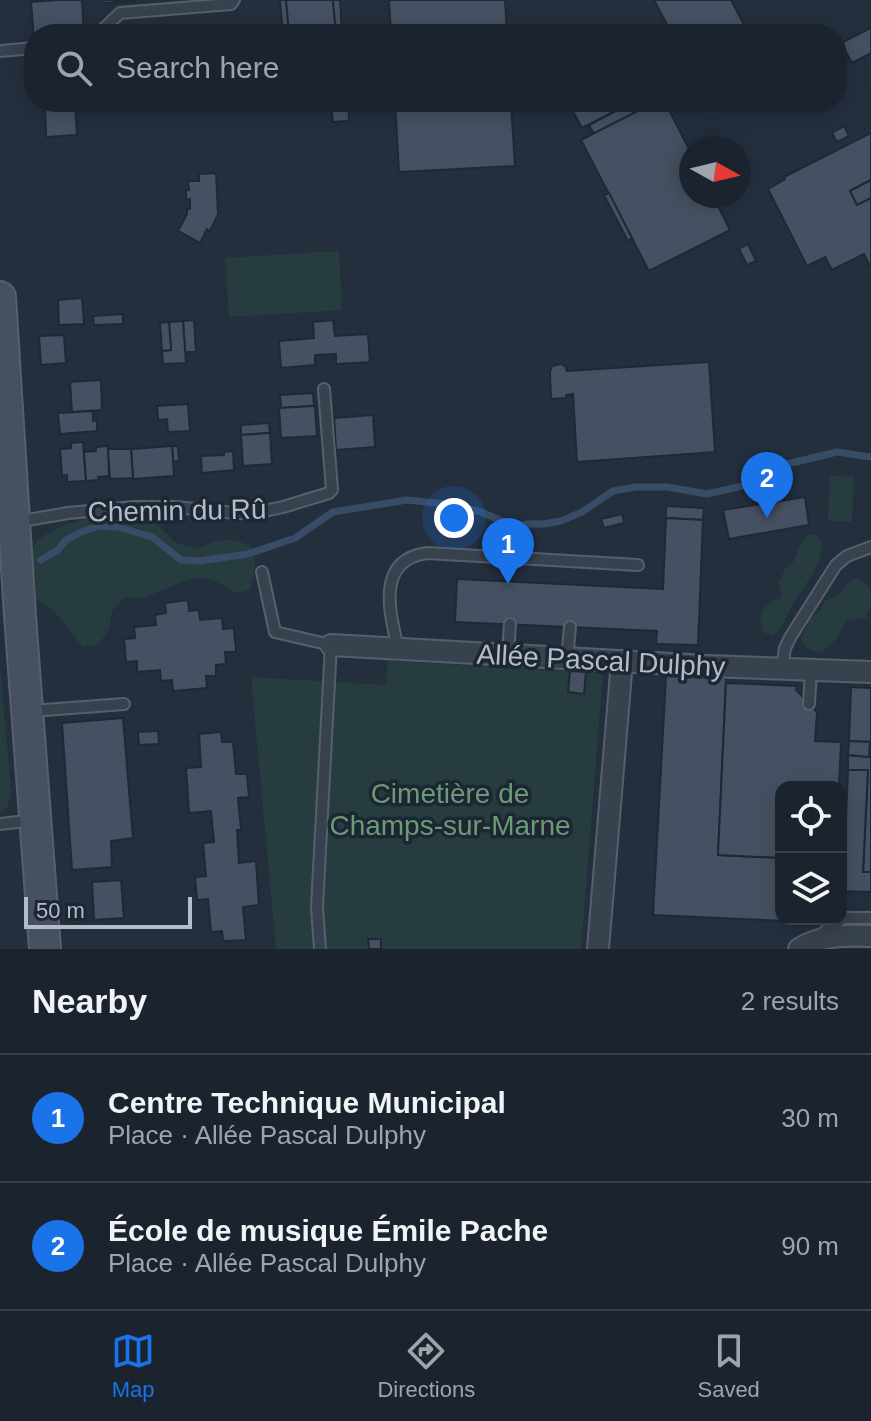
<!DOCTYPE html>
<html lang="en">
<head>
<meta charset="utf-8">
<style>
  body { margin:0; font-family:Arial,sans-serif; background:#242b36; color:#f1f3f6 }
  .controls { position:absolute; right:24px; bottom:24px; display:grid; overflow:hidden; border-radius:16px; box-shadow:0 4px 20px #0003 }
  .controls button { width:72px; height:72px; display:grid; place-items:center; padding:0; border:0; border-bottom:2px solid #39404a; background:#1b232e; color:#f1f3f6; font:40px sans-serif }
  .compass { position:absolute; left:679px; top:136px; width:72px; height:72px; border-radius:50%; background:#1b232e; box-shadow:0 4px 20px #0003; rotate:98deg }
  .scale { position:absolute; left:24px; bottom:20px; width:168px; box-sizing:border-box; padding-left:8px; border:4px solid #b4bcc9; border-top:0; font-size:22px; line-height:28px; white-space:nowrap; color:#b4bcc9; -webkit-text-stroke:6px #1d2633; paint-order:stroke }
  .you { position:absolute; left:454px; top:518px; width:28px; height:28px; margin:-20px; border:6px solid #fff; border-radius:50%; background:#1a73e8; box-shadow:0 0 0 12px #1a73e833 }
  .badge { display:grid; place-items:center; width:52px; height:52px; border-radius:50%; background:#1a73e8; color:#fff; font-size:26px; font-weight:700 }
  .pin { position:absolute; translate:-50% -66px; filter:drop-shadow(0 2px 4px #0008) }
  .pin::after { content:''; position:absolute; top:42px; width:28px; height:24px; background:inherit; clip-path:polygon(0 0,100% 0,50% 100%) }
  .list { margin:0; padding:0; list-style:none }
  h2 { display:flex; justify-content:space-between; align-items:center; height:104px; margin:0; padding:0 32px; font-size:34px }
  h2 small { font-size:26px; font-weight:400; color:#a0a4aa }
  .list li { display:grid; grid-template-columns:52px 1fr auto; gap:24px; align-items:center; box-sizing:border-box; height:128px; padding:0 32px; border-top:2px solid #39404a }
  .list b { display:block; font-size:30px; white-space:nowrap }
  .list p { margin:0; font-size:26px; white-space:nowrap; color:#a0a4aa }
  .list em { font-size:26px; font-style:normal; color:#a0a4aa }
  .icon { flex:none; width:44px; height:44px; fill:none; stroke:currentColor; stroke-width:2; stroke-linecap:round; stroke-linejoin:round }
  .map { position:relative; flex:none; width:871px; height:949px; overflow:hidden }
  .search { position:absolute; background:#1b232e; box-shadow:0 4px 20px #0003; left:24px; right:24px; top:24px; height:88px; display:flex; align-items:center; gap:20px; box-sizing:border-box; padding:0 28px; border-radius:32px; color:#a0a4aa; font-size:30px }
  .sheet { height:360px; background:#1b232e }
  nav { display:flex; justify-content:space-around; align-items:center; box-sizing:border-box; height:112px; border-top:2px solid #39404a; background:#1b232e; font-size:22px; color:#a0a4aa }
  nav a { display:grid; justify-items:center; gap:4px }
  nav .on { color:#1a73e8 }
  .map>svg:first-child { display:block }
  .green { fill:#263c3f }
  .lines { fill:none; stroke-linecap:round; stroke-linejoin:round }
  .stream { stroke:#394c67; stroke-width:7 }
  .building { fill:#455162; stroke:#1f2835; stroke-width:2 }
  .service-casing { stroke:#565f6c; stroke-width:14 }
  .minor-casing { stroke:#565f6c; stroke-width:24 }
  .secondary-casing { stroke:#565f6c; stroke-width:34 }
  .service { stroke:#38414e; stroke-width:10 }
  .minor { stroke:#38414e; stroke-width:20 }
  .secondary { stroke:#465061; stroke-width:30 }
  .labels { text-anchor:middle; stroke-width:7; stroke-linejoin:round; paint-order:stroke }
  .street-label { font-size:28px; fill:#b4bcc9; stroke:#1d2633 }
  .park-label { font-size:28px; fill:#6b9a76; stroke:#1d2633 }
</style>
</head>
<body>
<div class="map">
<svg width="871" height="949" viewBox="0 0 871 949">
  <rect width="100%" height="100%" fill="#242f3e"/>
  <g class="green">
    <polygon points="339,251 342,310 229,317 225,258"/>
    <polygon points="830,476 854,477 852,522 828,521"/>
    <path d="M102 515 124 520 148 519 160 527 176 543 199 548 217 541 233 540 250 545 254 551 255 570 250 589C228 599 226 582 210 579 188 574 164 592 143 597 137 598 130 598 124 598L112 611 109 629 99 644 83 647C67 629 57 608 33 599 32 590 27 561 30 554 37 529 81 520 102 515Z"/>
    <path d="M809 534C843 536 803 588 795 600 787 612 785 629 772 636L763 632 760 622 762 610 774 600 780 599 781 593 779 583 785 569C801 561 794 545 809 534Z"/>
    <path d="M854 579 861 580 870 589 871 604 866 618 847 620C838 637 819 671 801 639L810 619 820 611 825 601 840 594 845 586Z"/>
    <polygon points="388,661 603,673 581,949 276,949 251,677 386,685"/>
    <polygon points="0,666 11,791 8,806 0,812"/>
  </g>
  <g class="lines">
    <polyline class="stream" points="41,560 58,550 66,540 81,532 99,526 118,527 152,537 181,560 199,561 248,554 295,538 333,512 407,500 453,505 481,512 516,527 526,524 544,524 561,521 582,512 613,491 636,487 667,487 707,494 742,486 756,481 779,466 837,452 871,457"/>
  </g>
  <g class="building">
    <polygon points="57,0 82,0 84,34 67,34 67,31 58,32 58,34 34,34 34,39 31,2"/>
    <polygon points="102,0 135,0 135,1 102,3"/>
    <polygon points="280,0 286,0 289,34 283,34"/>
    <polygon points="286,0 333,0 336,34 289,34"/>
    <polygon points="333,0 340,0 342,34 336,34"/>
    <polygon points="389,0 505,0 507,34 391,34"/>
    <polygon points="654,0 731,0 749,34 672,34"/>
    <polygon points="177,25 177,34 157,34 157,26"/>
    <polygon points="871,28 871,53 852,63 841,43"/>
    <polygon points="331,102 348,102 349,121 333,122"/>
    <polygon points="395,102 511,102 515,166 399,172"/>
    <polygon points="568,102 633,102 582,128"/>
    <polygon points="633,102 638,102 642,109 594,134 589,125"/>
    <polygon points="655,102 665,102 691,153 691,196 713,196 730,230 649,271 581,140"/>
    <polygon points="75,103 77,135 46,137 45,105"/>
    <polygon points="844,126 849,136 837,142 832,133"/>
    <polygon points="871,133 871,180 850,191 857,205 871,198 871,268 864,254 832,270 825,257 807,266 768,189 785,179 784,177"/>
    <polygon points="216,173 218,214 210,231 207,229 200,243 178,231 187,214 187,209 190,209 190,199 186,200 186,190 189,190 188,181 199,181 199,174"/>
    <polygon points="871,180 871,198 857,205 850,191"/>
    <polygon points="609,193 632,238 628,241 604,195"/>
    <polygon points="748,244 756,261 747,265 739,249"/>
    <polygon points="82,298 84,324 59,325 58,300"/>
    <polygon points="123,314 123,324 94,325 93,316"/>
    <polygon points="194,320 196,352 185,352 183,321"/>
    <polygon points="333,320 335,336 368,334 370,362 336,364 336,354 315,355 315,365 281,368 279,341 314,338 313,322"/>
    <polygon points="183,321 186,363 163,364 162,351 171,350 169,322"/>
    <polygon points="169,322 171,350 162,351 160,323"/>
    <polygon points="64,335 66,363 41,365 39,336"/>
    <polygon points="709,362 715,452 577,462 573,394 566,395 566,398 551,399 550,372 552,366 561,364 565,366 567,371"/>
    <polygon points="101,380 102,410 72,412 70,382"/>
    <polygon points="313,393 314,406 281,408 280,395"/>
    <polygon points="188,404 190,431 168,432 167,419 158,420 157,406"/>
    <polygon points="314,406 315,406 317,436 281,438 279,408"/>
    <polygon points="93,411 93,421 97,420 97,431 60,434 58,413"/>
    <polygon points="373,415 375,447 336,450 334,418"/>
    <polygon points="269,423 270,433 241,435 241,425"/>
    <polygon points="270,433 272,464 243,466 241,435"/>
    <polygon points="83,442 86,481 67,482 67,475 62,476 60,449 71,448 71,443"/>
    <polygon points="108,446 109,476 98,477 99,480 86,481 84,452 96,451 96,447"/>
    <polygon points="172,446 178,446 179,461 173,462"/>
    <polygon points="172,446 174,476 133,479 131,449"/>
    <polygon points="108,449 131,449 133,478 110,479"/>
    <polygon points="233,451 234,470 202,473 201,456 224,455 224,452"/>
    <polygon points="805,497 809,525 729,539 723,510"/>
    <polygon points="666,506 704,508 703,520 666,518"/>
    <polygon points="622,514 624,523 604,528 601,519"/>
    <polygon points="666,518 703,520 698,645 656,644 657,631 455,622 457,579 663,589"/>
    <polygon points="188,600 189,611 199,610 200,620 222,618 223,629 234,628 236,652 225,652 226,664 216,665 216,676 206,676 207,688 173,691 172,680 161,681 160,670 137,672 137,661 126,662 124,639 135,638 134,627 156,625 155,615 166,613 165,603"/>
    <polygon points="570,671 586,672 584,694 568,692"/>
    <polygon points="666,676 726,678 718,855 781,858 781,919 786,919 786,921 653,915"/>
    <polygon points="726,683 797,686 796,690 817,712 815,741 841,742 839,787 781,787 781,858 718,855"/>
    <polygon points="851,687 871,688 871,872 863,872 868,770 848,770 848,755 869,757 870,742 849,741"/>
    <polygon points="123,718 133,838 111,841 112,867 72,870 62,723"/>
    <polygon points="158,731 159,744 139,745 138,732"/>
    <polygon points="221,732 222,742 233,742 236,774 247,774 249,797 238,798 241,830 237,830 239,863 256,861 259,905 243,907 246,940 223,941 222,931 211,932 208,899 197,900 195,877 206,876 203,843 214,842 211,811 189,813 186,768 201,767 199,734"/>
    <polygon points="849,741 870,742 869,757 848,755"/>
    <polygon points="848,770 868,770 863,872 871,872 871,892 843,891"/>
    <polygon points="121,880 124,918 94,920 92,882"/>
    <polygon points="368,939 381,939 381,949 369,949"/>
  </g>
  <g class="lines">
    <g class="service-casing">
      <g id="service">
        <polyline points="98,34 120,13 231,4 234,0"/>
        <polyline points="0,51 34,48"/>
        <polyline points="16,522 68,513 134,507 175,507 236,513 255,513 283,507 329,493 332,490 324,389"/>
        <polyline points="262,572 275,632 331,645 317,907 320,949"/>
        <path d="M398 648C390 614 375 560 427 553L638 565"/>
        <polyline points="508,654 510,624"/>
        <polyline points="567,658 570,627"/>
        <polyline points="782,669 785,648 791,636 836,565 847,556 871,547"/>
        <polyline points="809,704 811,670"/>
        <polyline points="31,711 124,704"/>
        <polyline points="0,824 34,820"/>
        <polyline points="823,933 843,918 871,918"/>
      </g>
    </g>
    <g class="minor-casing">
      <g id="minor">
        <polyline points="331,645 707,666 871,672"/>
        <polyline points="598,949 622,661"/>
        <path d="M799 949C822 935 844 935 871 936"/>
      </g>
    </g>
    <g class="secondary-casing">
      <polyline id="secondary" points="0,297 20,616 45,949"/>
    </g>
    <use href="#service" class="service"/>
    <use href="#minor" class="minor"/>
    <use href="#secondary" class="secondary"/>
  </g>
  <g class="labels">
    <g class="street-label">
      <text transform="translate(177 510) rotate(-1)" y="10">Chemin du Rû</text>
      <text transform="translate(601 660) rotate(3)" y="10">Allée Pascal Dulphy</text>
    </g>
    <g class="park-label">
      <text x="450" y="803">Cimetière de<tspan x="450" dy="32">Champs-sur-Marne</tspan></text>
    </g>
  </g>
</svg>
<div class="controls">
<button><svg class="icon" aria-label="locate" viewBox="0 0 24 24"><circle cx="12" cy="12" r="6"/><path d="M12 2v4M12 18v4M2 12h4M18 12h4"/></svg></button>
<button><svg class="icon" aria-label="layers" viewBox="0 0 24 24"><path d="M12 4l9 5-9 5-9-5zM3 14l9 5 9-5"/></svg></button>
</div>
<svg class="compass" viewBox="-18 -18 36 36"><path d="M0-13l5 13h-10z" fill="#e53935"/><path d="M0 13l5-13h-10z" fill="#a0a4aa"/></svg>
<div class="scale">50 m</div>
<div class="you"></div>
<div class="pin badge" style="left:508px;top:584px">1</div>
<div class="pin badge" style="left:767px;top:518px">2</div>
<div class="search"><svg class="icon" aria-label="search" viewBox="0 0 24 24"><circle cx="10" cy="10" r="6"/><path d="M15 15l6 6"/></svg>Search here</div>
</div>
<section class="sheet">
<h2>Nearby<small>2 results</small></h2>
<ul class="list">
<li><span class="badge">1</span><div><b>Centre Technique Municipal</b><p>Place · Allée Pascal Dulphy</p></div><em>30 m</em></li>
<li><span class="badge">2</span><div><b>École de musique Émile Pache</b><p>Place · Allée Pascal Dulphy</p></div><em>90 m</em></li>
</ul>
</section>
<nav>
<a class="on"><svg class="icon" aria-label="map" viewBox="0 0 24 24"><path d="M3 6l6-2 6 2 6-2v14l-6 2-6-2-6 2zM9 4v14M15 6v14"/></svg>Map</a>
<a><svg class="icon" aria-label="directions" viewBox="0 0 24 24"><path d="M12 3l9 9-9 9-9-9zM9 14v-3h6M13 9l2 2-2 2"/></svg>Directions</a>
<a><svg class="icon" aria-label="saved" viewBox="0 0 24 24"><path d="M7 4h10v16l-5-4-5 4z"/></svg>Saved</a>
</nav>
</body>
</html>
